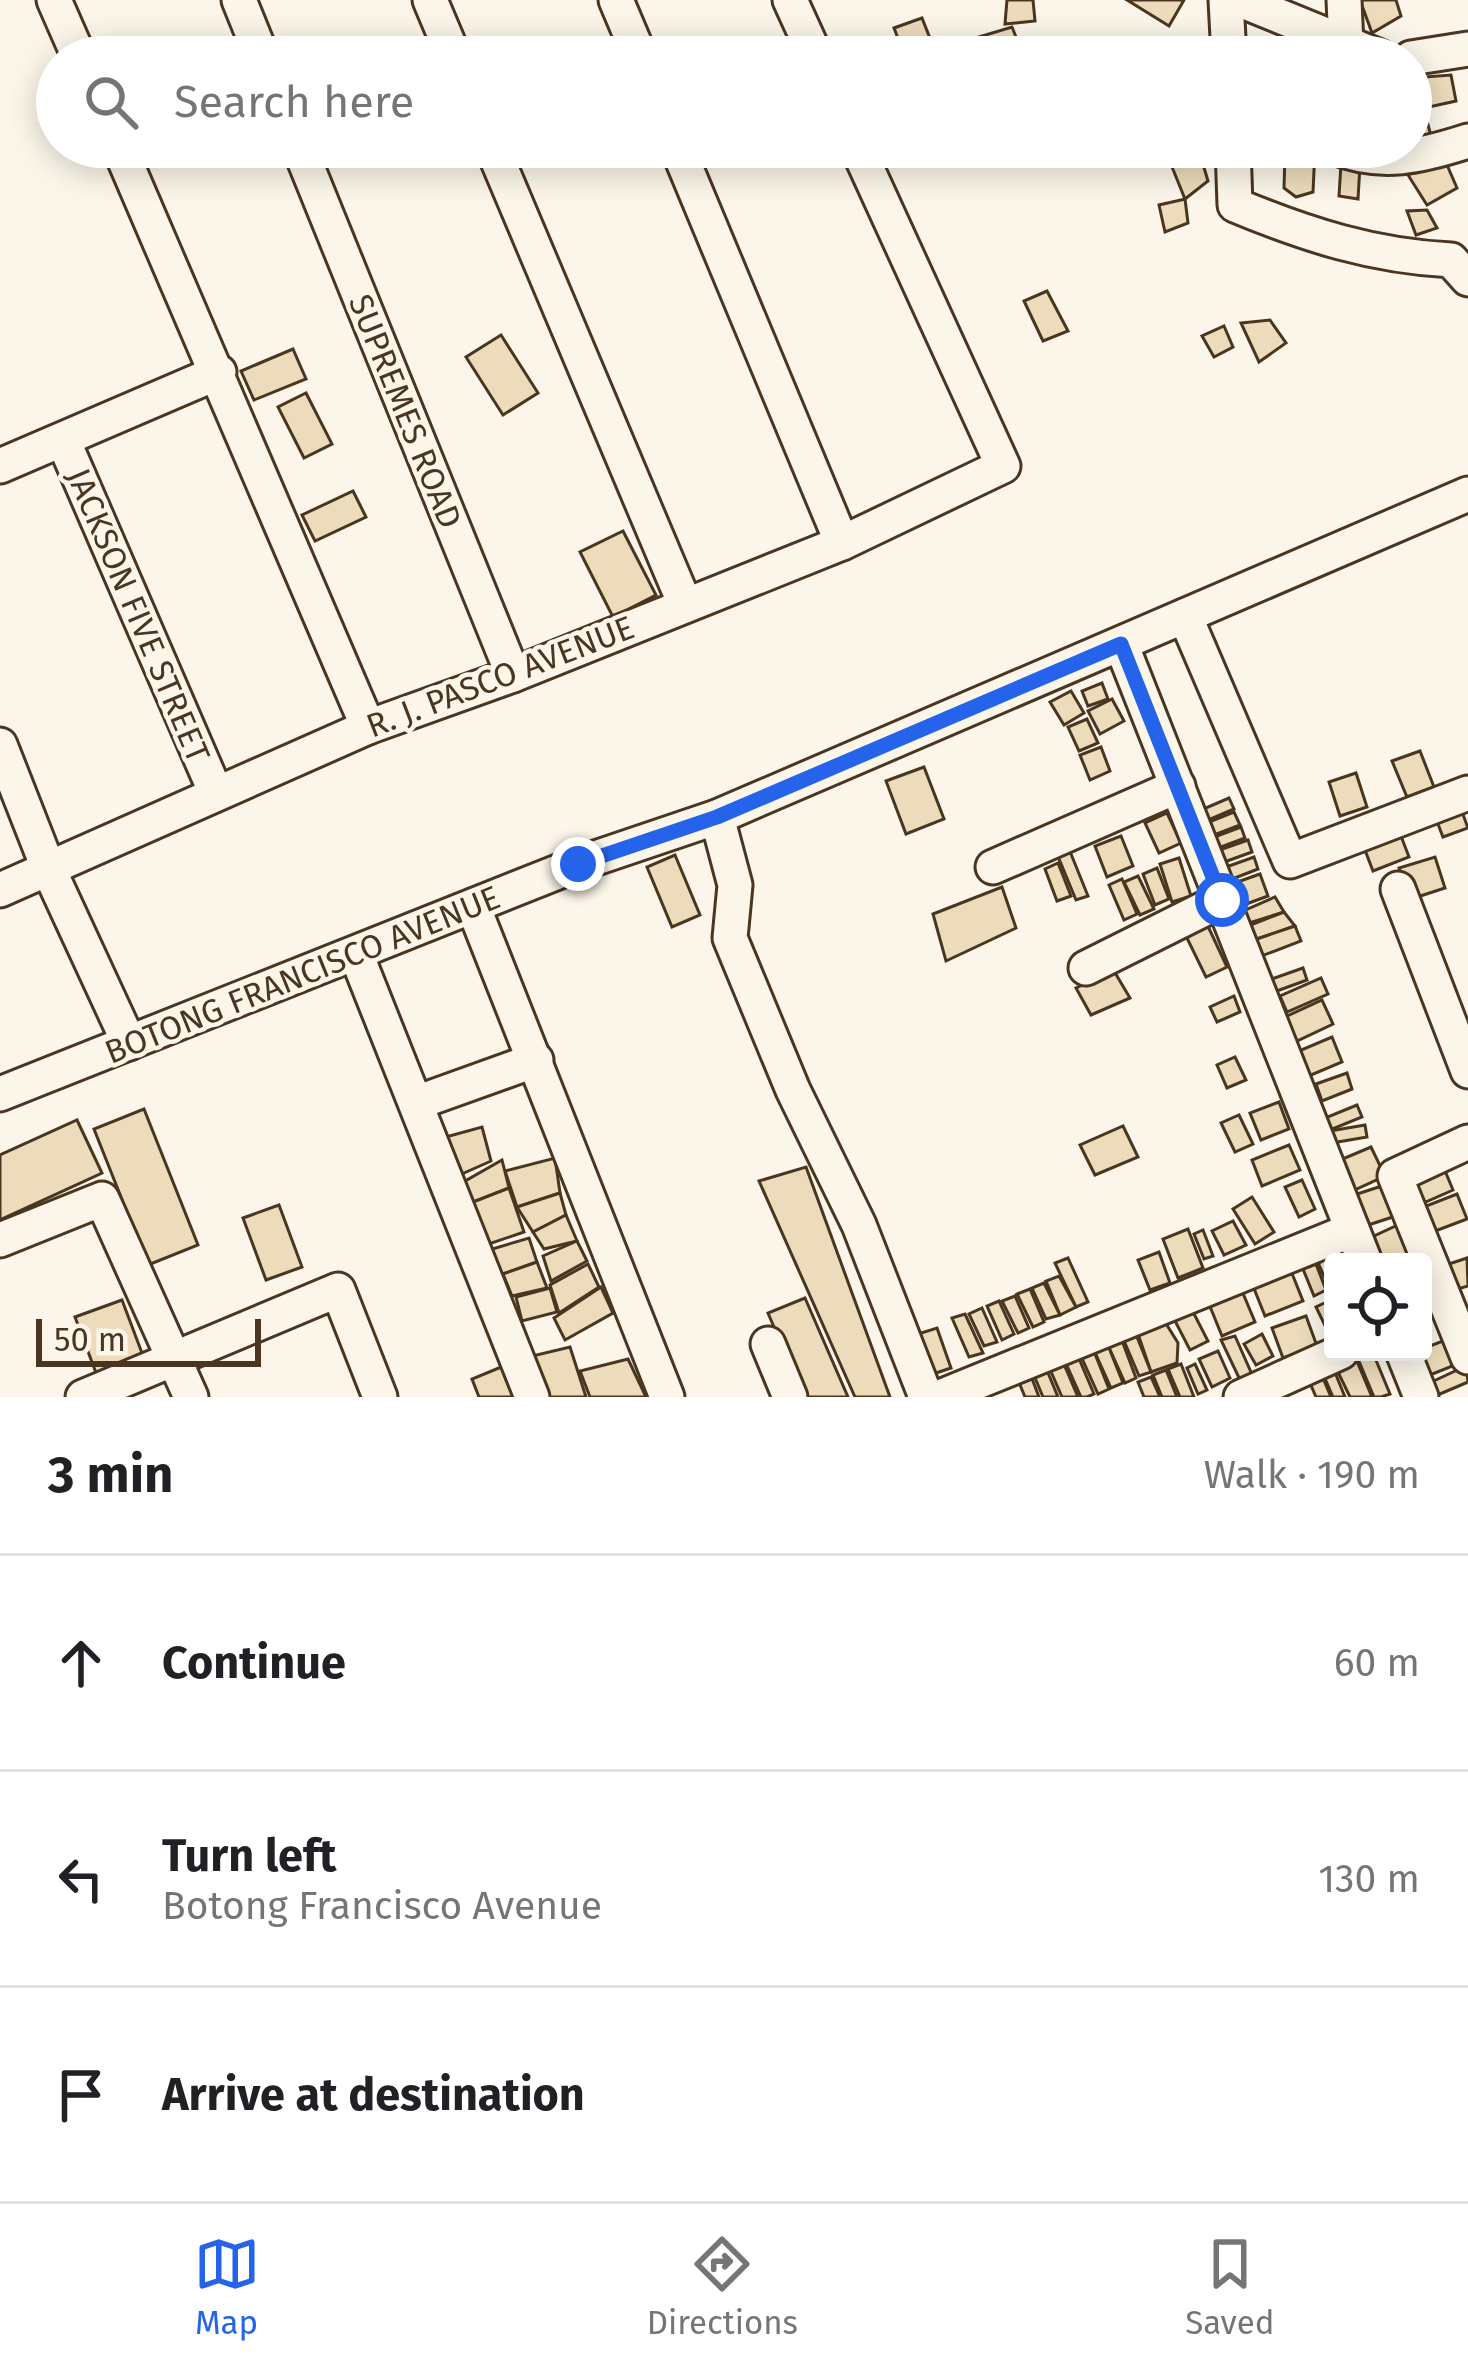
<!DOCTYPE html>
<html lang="en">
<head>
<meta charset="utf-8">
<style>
  body { margin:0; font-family:"Fira Sans",sans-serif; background:#f2f2f2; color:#202124 }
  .controls { position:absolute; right:36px; bottom:36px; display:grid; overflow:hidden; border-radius:12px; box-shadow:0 6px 30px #0003 }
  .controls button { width:108px; height:108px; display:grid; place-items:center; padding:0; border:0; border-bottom:3px solid #e0e0e0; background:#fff; color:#202124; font:60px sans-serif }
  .scale { position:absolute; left:36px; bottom:30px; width:225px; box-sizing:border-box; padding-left:12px; border:6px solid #4a3520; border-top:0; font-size:33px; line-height:42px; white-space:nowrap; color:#4a3520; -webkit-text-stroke:9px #fbf6e9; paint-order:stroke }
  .stop { position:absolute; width:36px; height:36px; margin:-27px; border:9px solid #2563eb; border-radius:50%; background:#fff }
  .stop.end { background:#2563eb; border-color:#fff; box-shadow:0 3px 12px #0008 }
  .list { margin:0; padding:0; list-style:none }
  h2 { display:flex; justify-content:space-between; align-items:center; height:156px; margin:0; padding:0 48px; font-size:51px }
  h2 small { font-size:39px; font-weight:400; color:#757577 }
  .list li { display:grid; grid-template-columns:78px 1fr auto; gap:36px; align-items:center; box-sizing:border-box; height:216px; padding:0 48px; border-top:3px solid #e0e0e0 }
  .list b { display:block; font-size:45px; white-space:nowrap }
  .list p { margin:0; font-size:39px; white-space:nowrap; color:#757577 }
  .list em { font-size:39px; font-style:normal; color:#757577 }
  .icon { flex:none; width:66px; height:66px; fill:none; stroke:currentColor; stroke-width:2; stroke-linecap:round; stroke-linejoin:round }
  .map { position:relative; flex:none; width:1468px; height:1397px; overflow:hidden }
  .search { position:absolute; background:#fff; box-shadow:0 6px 30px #0003; left:36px; right:36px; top:36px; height:132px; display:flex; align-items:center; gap:30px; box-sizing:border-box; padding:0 42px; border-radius:66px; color:#757577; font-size:45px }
  .sheet { height:804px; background:#fff }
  nav { display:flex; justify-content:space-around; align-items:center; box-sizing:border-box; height:168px; border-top:3px solid #e0e0e0; background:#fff; font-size:33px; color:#757577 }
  nav a { display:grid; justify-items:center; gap:6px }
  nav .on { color:#2563eb }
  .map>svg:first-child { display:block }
  .building { fill:#ecdcbc; stroke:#4a3520; stroke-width:3 }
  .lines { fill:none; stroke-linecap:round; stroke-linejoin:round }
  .minor-casing { stroke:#4a3520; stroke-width:39 }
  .minor { stroke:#fbf6e9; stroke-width:33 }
  .route { stroke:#2563eb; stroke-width:15 }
  .labels { text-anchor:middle; stroke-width:9; stroke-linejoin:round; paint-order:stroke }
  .street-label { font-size:33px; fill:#4a3520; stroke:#fbf6e9 }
</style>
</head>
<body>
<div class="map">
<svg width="1468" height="1397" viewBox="0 0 1468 1397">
  <rect width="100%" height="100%" fill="#fbf6e9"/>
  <g class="building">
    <polygon points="1007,0 1033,0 1035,21 1005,24"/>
    <polygon points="1127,0 1184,0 1169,26"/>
    <polygon points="1360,0 1396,0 1401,16 1372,33"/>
    <polygon points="922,18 933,46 905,57 894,28"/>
    <polygon points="1012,27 1024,57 989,57 979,37"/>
    <polygon points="1451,75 1456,101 1429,107 1424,77"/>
    <polygon points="1425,113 1432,140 1411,147 1411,114"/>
    <polygon points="1315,149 1313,192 1296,197 1284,188 1285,153"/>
    <polygon points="1199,151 1208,181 1185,199 1168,157"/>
    <polygon points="1444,158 1457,188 1427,205 1408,175"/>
    <polygon points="1341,164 1360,165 1358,199 1339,196"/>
    <polygon points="1185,199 1188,223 1165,232 1159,205"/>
    <polygon points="1427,210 1437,228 1416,235 1407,211"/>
    <polygon points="1047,291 1068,331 1043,341 1024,301"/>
    <polygon points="1270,320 1286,343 1259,362 1241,323"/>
    <polygon points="1224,326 1233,347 1214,357 1202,336"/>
    <polygon points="501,335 538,393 503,415 466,357"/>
    <polygon points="293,349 306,379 254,400 241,371"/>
    <polygon points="306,393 332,444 304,458 278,407"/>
    <polygon points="353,491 366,517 315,541 302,515"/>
    <polygon points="623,531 656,595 613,617 580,552"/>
    <polygon points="1102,683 1108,699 1088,706 1082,691"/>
    <polygon points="1071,691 1084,713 1064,725 1050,702"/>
    <polygon points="1112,699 1124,721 1100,734 1088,711"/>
    <polygon points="1087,719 1098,743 1079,751 1068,727"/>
    <polygon points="1101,747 1110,771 1090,780 1080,755"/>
    <polygon points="1420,751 1434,787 1407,797 1392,761"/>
    <polygon points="924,767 944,819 906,834 886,781"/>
    <polygon points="1356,773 1367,807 1340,816 1329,782"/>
    <polygon points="1229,798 1234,809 1206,821 1201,810"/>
    <polygon points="1458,801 1468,828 1443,837 1433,811"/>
    <polygon points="1234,812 1240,825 1209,837 1204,824"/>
    <polygon points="1167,813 1181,843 1159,853 1145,823"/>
    <polygon points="1396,823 1409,857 1373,871 1360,837"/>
    <polygon points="1241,827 1245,838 1213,850 1209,839"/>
    <polygon points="1121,836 1133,866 1107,877 1095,846"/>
    <polygon points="1248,840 1252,852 1216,865 1211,853"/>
    <polygon points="1069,849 1088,896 1076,900 1057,854"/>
    <polygon points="675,855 700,915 672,927 647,867"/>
    <polygon points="1254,857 1258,869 1222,883 1218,870"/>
    <polygon points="1435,857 1445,888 1408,900 1399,868"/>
    <polygon points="1179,858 1191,896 1172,902 1160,864"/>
    <polygon points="1058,863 1071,896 1057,901 1045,869"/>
    <polygon points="1157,868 1169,899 1155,905 1143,874"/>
    <polygon points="1260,874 1268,896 1238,907 1229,885"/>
    <polygon points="1138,876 1154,909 1140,915 1124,882"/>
    <polygon points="1122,879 1137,914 1124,920 1109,885"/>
    <polygon points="1002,887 1016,928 946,961 933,914"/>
    <polygon points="1275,897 1284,912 1246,924 1241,912"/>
    <polygon points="1284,912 1295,926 1254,940 1248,926"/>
    <polygon points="1206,922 1227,967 1206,977 1184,932"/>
    <polygon points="1295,926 1301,941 1251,960 1245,943"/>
    <polygon points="1303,968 1307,980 1274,992 1269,980"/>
    <polygon points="1114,971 1130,998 1091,1015 1076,988"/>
    <polygon points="1321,978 1328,994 1287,1012 1280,996"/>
    <polygon points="1234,996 1240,1012 1217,1022 1210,1007"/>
    <polygon points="1322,1000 1333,1024 1297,1041 1285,1017"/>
    <polygon points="1332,1037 1342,1062 1304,1078 1294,1053"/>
    <polygon points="1235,1057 1246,1080 1227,1088 1217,1065"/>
    <polygon points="1347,1073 1352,1089 1322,1101 1316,1084"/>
    <polygon points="1279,1102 1289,1129 1261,1140 1250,1113"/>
    <polygon points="1357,1105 1362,1117 1330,1130 1325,1118"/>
    <polygon points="144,1109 198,1245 148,1265 94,1129"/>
    <polygon points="1239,1115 1253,1144 1235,1152 1221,1123"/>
    <polygon points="77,1120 102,1173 0,1220 0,1155"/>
    <polygon points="1365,1125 1367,1137 1326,1144 1324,1132"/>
    <polygon points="1123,1126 1138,1157 1095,1175 1080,1145"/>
    <polygon points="482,1127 491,1161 455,1177 442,1138"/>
    <polygon points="1289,1145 1300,1170 1262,1186 1252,1160"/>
    <polygon points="1371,1147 1385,1176 1348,1193 1333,1163"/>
    <polygon points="555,1158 560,1193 517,1207 505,1171"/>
    <polygon points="502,1160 509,1188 468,1204 455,1177 465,1181"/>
    <polygon points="1443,1166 1453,1190 1421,1204 1411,1180"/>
    <polygon points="806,1167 890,1397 855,1397 759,1181"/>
    <polygon points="1302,1180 1315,1209 1299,1217 1285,1187"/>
    <polygon points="1391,1183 1402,1214 1359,1228 1348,1197"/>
    <polygon points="509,1188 524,1232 486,1245 468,1204"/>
    <polygon points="560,1193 566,1215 533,1232 517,1207"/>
    <polygon points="1457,1194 1467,1219 1430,1233 1421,1208"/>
    <polygon points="1252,1197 1274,1232 1255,1244 1233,1209"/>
    <polygon points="279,1205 302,1267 266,1280 243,1218"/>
    <polygon points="566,1215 577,1241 544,1249 533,1232"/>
    <polygon points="1233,1221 1246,1245 1224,1255 1212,1231"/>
    <polygon points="1402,1223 1415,1252 1383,1262 1372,1237"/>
    <polygon points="1188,1229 1203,1268 1178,1278 1163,1239"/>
    <polygon points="1203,1230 1213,1256 1204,1259 1194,1234"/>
    <polygon points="529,1238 537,1262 500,1275 489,1250"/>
    <polygon points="577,1241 587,1261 551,1281 543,1256"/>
    <polygon points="1336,1251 1341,1262 1333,1262 1331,1293 1317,1260"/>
    <polygon points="1159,1252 1170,1283 1150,1290 1138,1260"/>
    <polygon points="1068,1258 1088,1302 1076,1307 1055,1263"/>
    <polygon points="1467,1258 1468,1286 1448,1292 1440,1267"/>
    <polygon points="537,1262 547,1288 512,1296 503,1274"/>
    <polygon points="588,1264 599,1287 559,1313 550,1285"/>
    <polygon points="1316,1264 1326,1290 1314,1296 1303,1269"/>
    <polygon points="1291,1271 1303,1301 1265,1316 1253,1286"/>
    <polygon points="1059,1276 1076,1307 1060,1315 1046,1281"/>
    <polygon points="1044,1283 1060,1315 1046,1319 1032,1288"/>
    <polygon points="601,1287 613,1313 565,1340 554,1318"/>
    <polygon points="550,1288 557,1312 522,1321 516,1297"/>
    <polygon points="1030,1289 1044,1322 1033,1327 1017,1294"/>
    <polygon points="1242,1291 1255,1322 1222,1336 1209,1304"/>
    <polygon points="1015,1296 1029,1328 1018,1333 1002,1301"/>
    <polygon points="805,1298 848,1397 804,1397 768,1313"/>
    <polygon points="122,1300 145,1361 98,1378 75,1317"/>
    <polygon points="1331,1300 1333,1335 1330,1336 1316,1307"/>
    <polygon points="999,1301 1014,1334 1002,1340 987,1306"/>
    <polygon points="982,1308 997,1342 984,1346 969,1314"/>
    <polygon points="1191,1308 1208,1341 1190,1350 1173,1317"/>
    <polygon points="965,1314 983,1353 969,1357 952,1318"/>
    <polygon points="1306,1316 1317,1346 1283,1358 1272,1328"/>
    <polygon points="1165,1322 1178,1343 1177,1363 1151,1372 1137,1331"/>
    <polygon points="937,1328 951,1368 933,1374 918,1334"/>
    <polygon points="1135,1332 1151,1372 1139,1376 1122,1336"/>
    <polygon points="1262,1334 1273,1356 1256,1365 1244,1344"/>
    <polygon points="1235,1336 1254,1379 1241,1382 1221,1340"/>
    <polygon points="1456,1336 1465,1361 1425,1377 1414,1352"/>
    <polygon points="1121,1338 1136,1378 1125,1383 1107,1343"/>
    <polygon points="1107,1343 1123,1383 1111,1388 1093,1348"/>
    <polygon points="570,1347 586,1397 539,1397 528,1357"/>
    <polygon points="1093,1349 1109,1389 1098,1394 1080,1354"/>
    <polygon points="1218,1351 1230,1378 1212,1387 1199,1359"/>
    <polygon points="1373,1353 1390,1394 1381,1397 1374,1397 1358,1359"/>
    <polygon points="1077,1354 1094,1394 1087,1397 1081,1397 1064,1359"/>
    <polygon points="628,1359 646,1397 590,1397 580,1371"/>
    <polygon points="1356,1359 1372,1397 1350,1397 1336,1368"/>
    <polygon points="1063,1362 1078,1397 1062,1397 1049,1367"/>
    <polygon points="1181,1364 1194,1397 1180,1397 1168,1369"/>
    <polygon points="1195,1364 1207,1390 1198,1394 1187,1368"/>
    <polygon points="506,1365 519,1397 479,1397 472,1379"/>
    <polygon points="1466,1366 1468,1382 1433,1397 1425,1385"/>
    <polygon points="1046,1368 1058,1397 1043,1397 1033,1373"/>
    <polygon points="1166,1370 1177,1397 1162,1397 1153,1375"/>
    <polygon points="1334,1370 1345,1397 1333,1397 1323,1374"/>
    <polygon points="1320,1371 1331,1397 1316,1397 1307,1376"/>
    <polygon points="1031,1376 1039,1397 1025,1397 1018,1380"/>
    <polygon points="1151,1377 1160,1397 1144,1397 1138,1382"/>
  </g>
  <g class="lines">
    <g class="minor-casing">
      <g id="minor">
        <polyline points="54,0 79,57"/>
        <polyline points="239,0 262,57"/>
        <polyline points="430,0 454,57"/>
        <polyline points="616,0 640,57"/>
        <polyline points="790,0 816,57"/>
        <polyline points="1226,0 1229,57"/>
        <polyline points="1240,0 1380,57"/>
        <polyline points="1344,0 1346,45"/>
        <polyline points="1411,58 1468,49"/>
        <polyline points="119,147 368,727"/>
        <polyline points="299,147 513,675"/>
        <polyline points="492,147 684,602"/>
        <polyline points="677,147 842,543"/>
        <path d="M1233 147 1235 205C1307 235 1373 256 1451 260L1468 279"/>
        <path d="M1334 147C1381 166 1422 156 1468 141"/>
        <polyline points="63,440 215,791"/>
        <polyline points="0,466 219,372"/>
        <polyline points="1185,616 1290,861 1468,793"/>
        <polyline points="1121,644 1365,1262"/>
        <polyline points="0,745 49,870 129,1043"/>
        <polyline points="717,817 735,885 730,938 793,1090 859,1225 926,1397"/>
        <polyline points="993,867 1178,786"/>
        <polyline points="1398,889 1468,1071"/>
        <polyline points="0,890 368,727 513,675 842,543 1003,466 857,147"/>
        <polyline points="473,906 667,1397"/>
        <polyline points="356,954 532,1397"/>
        <polyline points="1086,968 1222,900"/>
        <polyline points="0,1094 578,864 717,817 1468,494"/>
        <polyline points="416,1103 536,1060"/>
        <polyline points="1468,1142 1395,1176 1468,1357"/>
        <polyline points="0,1240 102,1199 191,1397"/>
        <polyline points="768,1344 790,1397"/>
        <polyline points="1403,1352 1421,1397"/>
        <polyline points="83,1397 338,1290 380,1397"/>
        <polyline points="940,1397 1352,1230"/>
        <polyline points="1241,1397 1341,1352"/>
      </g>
    </g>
    <use href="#minor" class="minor"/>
  </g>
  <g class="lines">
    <polyline class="route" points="578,864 717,817 1121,644 1222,900"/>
  </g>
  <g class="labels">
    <g class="street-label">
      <text transform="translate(406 411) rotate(68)" y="12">SUPREMES ROAD</text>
      <text transform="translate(139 615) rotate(67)" y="12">JACKSON FIVE STREET</text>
      <text transform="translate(500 676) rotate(-21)" y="12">R. J. PASCO AVENUE</text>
      <text transform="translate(302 974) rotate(-22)" y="12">BOTONG FRANCISCO AVENUE</text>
    </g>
  </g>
</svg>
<div class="controls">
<button><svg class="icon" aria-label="locate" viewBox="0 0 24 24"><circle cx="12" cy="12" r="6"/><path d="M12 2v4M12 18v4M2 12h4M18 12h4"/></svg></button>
</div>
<div class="scale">50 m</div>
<div class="stop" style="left:1222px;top:900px"></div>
<div class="stop end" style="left:578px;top:864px"></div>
<div class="search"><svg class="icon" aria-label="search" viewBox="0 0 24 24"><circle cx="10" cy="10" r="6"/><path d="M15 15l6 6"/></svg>Search here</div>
</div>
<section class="sheet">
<h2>3 min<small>Walk · 190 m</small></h2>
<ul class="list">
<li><svg class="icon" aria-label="ahead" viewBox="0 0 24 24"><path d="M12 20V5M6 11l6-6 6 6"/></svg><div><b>Continue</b></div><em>60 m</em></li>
<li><svg class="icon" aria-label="left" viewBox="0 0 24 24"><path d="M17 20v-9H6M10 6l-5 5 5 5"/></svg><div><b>Turn left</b><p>Botong Francisco Avenue</p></div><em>130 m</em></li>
<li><svg class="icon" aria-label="arrive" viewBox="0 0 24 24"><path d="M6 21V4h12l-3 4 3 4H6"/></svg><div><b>Arrive at destination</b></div></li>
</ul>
</section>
<nav>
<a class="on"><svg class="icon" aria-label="map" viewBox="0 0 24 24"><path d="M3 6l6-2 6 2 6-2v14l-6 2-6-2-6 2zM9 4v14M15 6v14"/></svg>Map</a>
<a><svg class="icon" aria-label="directions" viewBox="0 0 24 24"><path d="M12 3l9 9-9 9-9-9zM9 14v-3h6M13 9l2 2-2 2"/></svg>Directions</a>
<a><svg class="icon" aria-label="saved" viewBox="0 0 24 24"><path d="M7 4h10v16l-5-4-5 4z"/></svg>Saved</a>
</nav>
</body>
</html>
